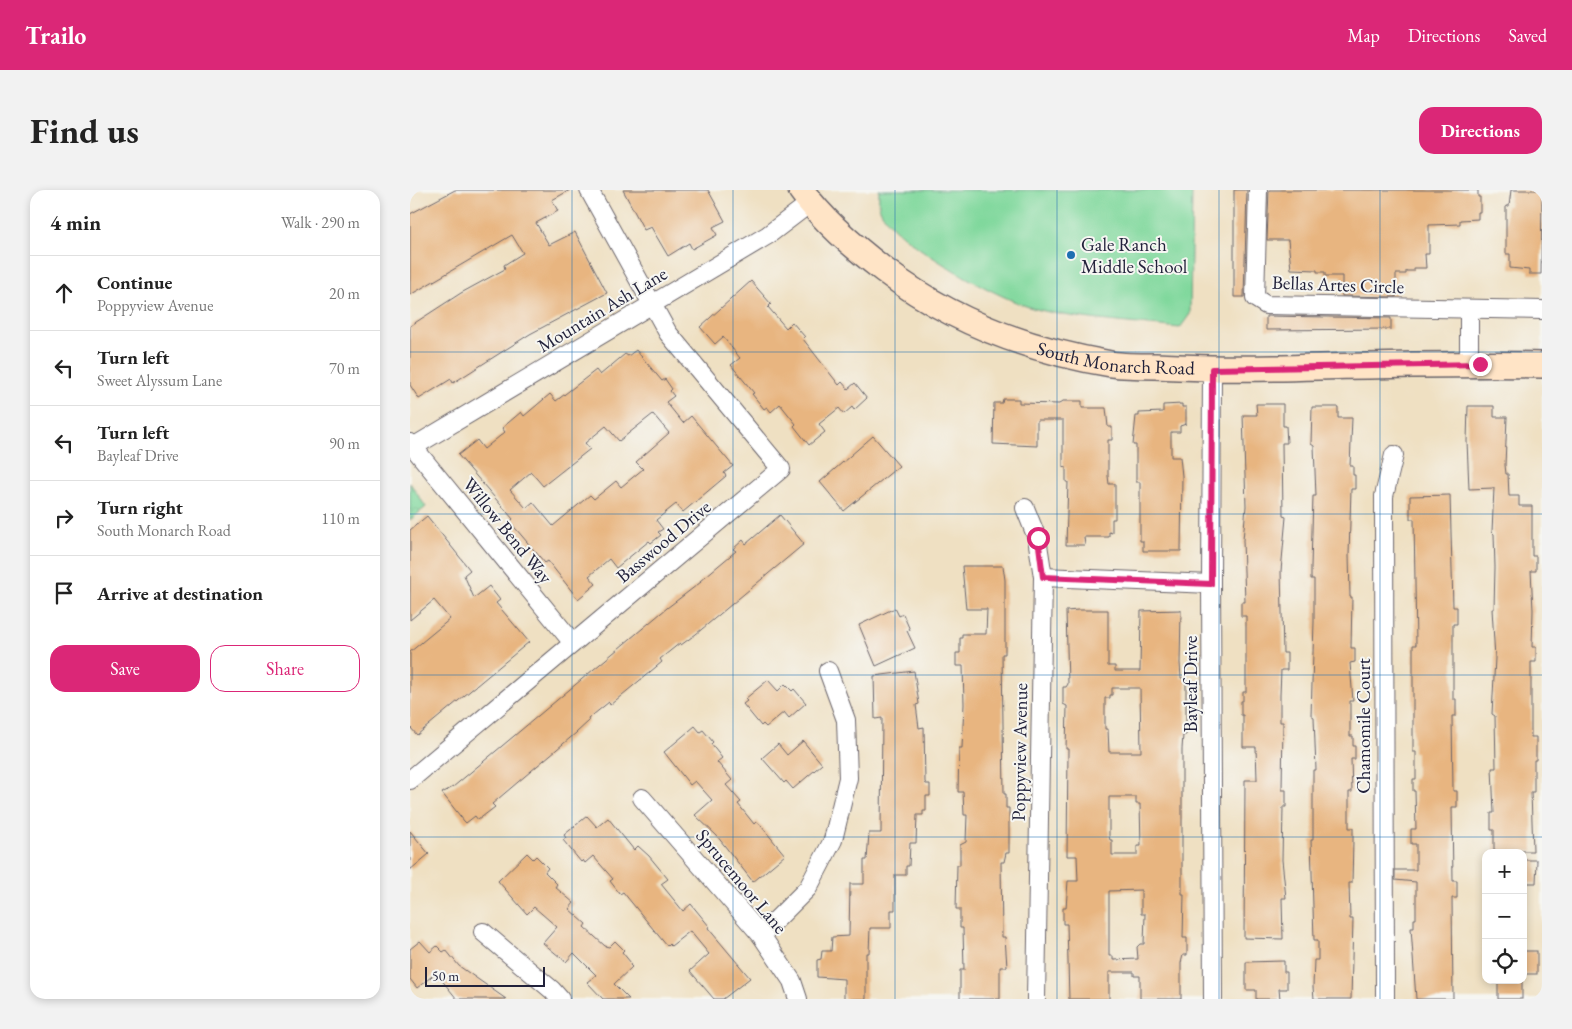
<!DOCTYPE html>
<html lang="en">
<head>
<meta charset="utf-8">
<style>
  body { margin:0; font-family:"EB Garamond",serif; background:#f2f2f2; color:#222 }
  .controls { position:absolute; right:15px; bottom:15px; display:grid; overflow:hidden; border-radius:10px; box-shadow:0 2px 8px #0003 }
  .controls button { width:45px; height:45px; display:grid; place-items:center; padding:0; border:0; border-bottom:1px solid #e0e0e0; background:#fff; color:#222; font:25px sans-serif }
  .scale { position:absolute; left:15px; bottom:12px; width:120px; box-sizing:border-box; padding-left:5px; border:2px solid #22223b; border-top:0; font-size:14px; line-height:18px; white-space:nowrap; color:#22223b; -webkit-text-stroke:4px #f6f6f2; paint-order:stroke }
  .stop { position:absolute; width:15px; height:15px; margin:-11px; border:4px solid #db2777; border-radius:50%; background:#fff }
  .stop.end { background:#db2777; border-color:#fff; box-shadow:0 1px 5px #0008 }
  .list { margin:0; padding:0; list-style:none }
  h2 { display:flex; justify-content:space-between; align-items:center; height:65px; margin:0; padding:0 20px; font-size:21px }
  h2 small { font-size:16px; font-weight:400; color:#767676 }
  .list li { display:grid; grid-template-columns:32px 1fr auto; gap:15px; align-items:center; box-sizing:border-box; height:75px; padding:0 20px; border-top:1px solid #e0e0e0 }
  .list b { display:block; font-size:19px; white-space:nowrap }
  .list p { margin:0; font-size:16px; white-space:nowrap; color:#767676 }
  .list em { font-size:16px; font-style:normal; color:#767676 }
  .actions { display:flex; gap:10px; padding:15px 20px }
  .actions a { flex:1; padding:11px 0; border:1px solid #db2777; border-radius:15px; text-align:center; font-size:18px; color:#db2777 }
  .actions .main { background:#db2777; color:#fff }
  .icon { flex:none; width:28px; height:28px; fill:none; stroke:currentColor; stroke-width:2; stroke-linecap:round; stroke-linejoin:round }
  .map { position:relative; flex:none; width:1132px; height:809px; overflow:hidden; border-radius:15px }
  header { display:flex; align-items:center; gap:30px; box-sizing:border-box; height:70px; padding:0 25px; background:#db2777; color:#fff }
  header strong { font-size:24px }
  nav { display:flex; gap:28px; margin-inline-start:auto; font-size:18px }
  .intro { display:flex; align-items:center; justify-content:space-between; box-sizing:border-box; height:120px; padding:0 30px }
  h1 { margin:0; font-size:35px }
  .button { padding:12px 22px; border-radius:15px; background:#db2777; color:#fff; font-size:18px; font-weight:700 }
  main { display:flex; gap:30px; padding:0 30px }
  aside { flex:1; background:#fff; border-radius:15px; box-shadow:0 2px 8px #0003 }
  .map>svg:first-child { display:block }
  .park { fill:url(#park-crowns); stroke:#517d6c }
  .pitch { fill:#80d89c; stroke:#517d6c }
  .building { fill:#e8b580; fill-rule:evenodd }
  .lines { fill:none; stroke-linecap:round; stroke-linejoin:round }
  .street-casing { stroke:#6a646a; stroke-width:20 }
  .secondary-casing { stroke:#6a646a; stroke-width:28 }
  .street { stroke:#fff; stroke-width:18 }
  .secondary { stroke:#ffe4c6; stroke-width:25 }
  .route { stroke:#db2777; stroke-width:6 }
  .grid { fill:none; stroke:#1f6fb2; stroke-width:1; stroke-opacity:0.55 }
  .poi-dot { fill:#1f6fb2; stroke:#f6f6f2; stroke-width:2 }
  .labels { text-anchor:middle; stroke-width:4; stroke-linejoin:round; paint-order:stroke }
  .poi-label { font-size:19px; fill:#22223b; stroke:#f6f6f2; text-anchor:start }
  .street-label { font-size:19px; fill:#22223b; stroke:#f6f6f2 }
</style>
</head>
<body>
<header>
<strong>Trailo</strong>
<nav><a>Map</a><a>Directions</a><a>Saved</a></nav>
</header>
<div class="intro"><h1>Find us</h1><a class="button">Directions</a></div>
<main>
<aside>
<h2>4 min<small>Walk · 290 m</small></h2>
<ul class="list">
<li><svg class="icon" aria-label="ahead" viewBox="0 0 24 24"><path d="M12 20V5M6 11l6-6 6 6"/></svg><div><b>Continue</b><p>Poppyview Avenue</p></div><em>20 m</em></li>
<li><svg class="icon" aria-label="left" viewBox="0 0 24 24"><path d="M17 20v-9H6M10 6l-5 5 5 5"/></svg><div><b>Turn left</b><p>Sweet Alyssum Lane</p></div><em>70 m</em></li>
<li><svg class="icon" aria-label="left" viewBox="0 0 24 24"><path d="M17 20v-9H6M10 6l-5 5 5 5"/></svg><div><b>Turn left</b><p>Bayleaf Drive</p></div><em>90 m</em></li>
<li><svg class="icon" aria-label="right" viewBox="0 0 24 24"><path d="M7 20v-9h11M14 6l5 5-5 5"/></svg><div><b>Turn right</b><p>South Monarch Road</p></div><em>110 m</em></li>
<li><svg class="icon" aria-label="arrive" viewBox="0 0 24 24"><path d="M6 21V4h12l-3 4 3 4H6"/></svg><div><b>Arrive at destination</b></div></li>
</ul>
<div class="actions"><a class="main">Save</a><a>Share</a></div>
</aside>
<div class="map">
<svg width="1132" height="809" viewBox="0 0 1132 809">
  <defs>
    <pattern id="park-crowns" width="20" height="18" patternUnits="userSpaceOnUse" patternTransform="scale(1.25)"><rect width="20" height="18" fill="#80d89c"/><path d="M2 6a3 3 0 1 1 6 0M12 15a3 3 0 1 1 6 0" fill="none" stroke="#6eb987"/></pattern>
  </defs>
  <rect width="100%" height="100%" fill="#f6f6f2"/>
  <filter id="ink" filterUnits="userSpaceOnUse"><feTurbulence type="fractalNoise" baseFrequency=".02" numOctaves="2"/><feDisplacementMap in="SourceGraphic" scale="10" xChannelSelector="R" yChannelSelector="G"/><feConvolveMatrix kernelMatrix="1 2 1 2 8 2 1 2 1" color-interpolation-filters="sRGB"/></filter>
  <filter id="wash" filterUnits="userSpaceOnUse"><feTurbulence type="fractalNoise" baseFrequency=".0096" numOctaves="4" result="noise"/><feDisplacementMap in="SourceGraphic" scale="20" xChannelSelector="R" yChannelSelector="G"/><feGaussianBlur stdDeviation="1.12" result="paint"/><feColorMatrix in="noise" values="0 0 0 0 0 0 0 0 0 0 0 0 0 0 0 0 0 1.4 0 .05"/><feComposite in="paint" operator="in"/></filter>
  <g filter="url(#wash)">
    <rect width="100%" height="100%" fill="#efe0c2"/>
    <polygon class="park" points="0,293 16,317 0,330"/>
    <path class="pitch" d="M469 0H782L780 124 770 138C723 133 666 130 622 118 588 108 482 51 470 19 468 14 469 5 469 0Z"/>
    <g id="blocks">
      <g class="building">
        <polygon points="45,0 160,0 142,10 148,21 126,33 139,55 165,42 197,103 120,144 43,193 41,189 9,209 0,195 0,136 51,103 95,79 94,75 113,63 102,45 0,105 0,24"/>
        <polygon points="213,0 298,0 315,31 303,37 307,45 282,59 279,53 258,66 241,37 234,40"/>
        <polygon points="824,0 837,0 834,107 824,107"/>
        <polygon points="859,0 1068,0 1068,7 1070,7 1070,22 1068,22 1068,29 1050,30 1050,34 1019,35 1019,64 1015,64 1016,78 1004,78 1004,81 996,81 996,84 986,84 986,107 932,106 932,86 915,86 915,82 907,82 907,80 881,79 878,50 857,50"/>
        <polygon points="1101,0 1132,0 1131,84 1119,84 1119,80 1100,78 1100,64 1096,64 1096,16 1099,16"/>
        <polygon points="341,91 361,114 358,117 376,138 382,132 395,147 393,149 429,195 432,192 438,199 445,193 457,208 444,220 442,217 434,224 429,218 409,234 415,242 399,255 384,236 386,234 370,214 361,222 357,217 354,219 342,204 344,203 321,175 330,168 313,147 305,154 290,137"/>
        <polygon points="856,126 981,128 981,139 856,140"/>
        <path d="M226 160 252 191 255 189 262 199 260 201 264 206 256 212 273 233 281 226 323 276 314 283 316 286 273 322 266 314 246 330 253 339 248 342 251 345 241 353 239 351 206 378 199 369 179 386 186 394 168 409 138 371 135 373 100 332 103 329 48 265 67 250 74 259 95 242 92 238 111 222 114 226 140 204 146 211 186 180 190 185 215 164 218 166ZM243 224 259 243 226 272 233 279 211 297 206 291 184 309 180 305 143 336 123 312 116 318 100 300 121 282 133 296 180 259 175 253 196 236 209 251Z"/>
        <polygon points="593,209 609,209 609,213 649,214 653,211 672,211 672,218 696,218 698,237 702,237 702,250 698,250 698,286 699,294 705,294 705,329 702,329 702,343 699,342 699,347 674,347 675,355 656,355 658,292 656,292 656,277 653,278 653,230 627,230 627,256 583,254 584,213 592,213"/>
        <polygon points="772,214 772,217 776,217 776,234 770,236 770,242 761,242 761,267 770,267 772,286 771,361 733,361 733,351 730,351 730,292 726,292 726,255 723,255 726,226 729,226 729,223 753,222 753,215"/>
        <polygon points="846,214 873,214 873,236 876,236 877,253 872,253 873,326 876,327 871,381 873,463 877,463 877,480 871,480 870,505 870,532 873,532 872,600 876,600 876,617 873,617 872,670 876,708 872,708 873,749 834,748 835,590 847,590 846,557 833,557 833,525 831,525 831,511 833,511 833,502 836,502 836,426 831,426 831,412 835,412 833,350 836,316 833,225 847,225"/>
        <polygon points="1058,216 1084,216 1084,227 1097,227 1095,275 1096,284 1098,284 1099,306 1109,306 1109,316 1122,316 1122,366 1126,366 1126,381 1121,381 1123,420 1122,457 1126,457 1126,472 1121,472 1121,547 1126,547 1126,570 1124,570 1124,602 1121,602 1123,661 1084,661 1084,640 1081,640 1081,623 1084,623 1082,578 1086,578 1085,526 1082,524 1085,468 1082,419 1084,419 1085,377 1084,344 1082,342 1084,298 1059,299 1057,251"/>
        <polygon points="902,217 928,217 928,228 942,228 940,276 943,276 943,285 945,285 945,299 941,299 939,365 940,407 942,407 941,458 945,458 945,472 940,473 943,511 940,511 940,546 943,546 943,556 945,556 945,569 941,569 942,602 939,602 939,638 943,638 943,650 942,693 939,693 940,729 943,729 941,809 904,809 903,797 904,770 908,770 908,750 904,750 901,650 903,650 903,580 906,580 904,527 901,525 904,432 904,389 901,389 901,377 903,306 906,306 904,256 901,254"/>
        <polygon points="463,246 489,276 434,321 410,292"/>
        <polygon points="1040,305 1043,417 1047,417 1047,434 1043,434 1043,509 1046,509 1046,526 1042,526 1043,601 1047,601 1047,617 1042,617 1043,691 1047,691 1047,708 1042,708 1043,809 1006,809 1001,738 1004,738 1004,729 1006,729 1006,692 985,690 985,680 1006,680 1006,654 1001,654 1001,639 1006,639 1005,601 1003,601 1003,589 1006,589 1006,562 1003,562 1003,455 1006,455 1004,329 1000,329 1000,306"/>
        <polygon points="370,325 394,354 286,444 271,455 270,453 250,469 252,472 200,515 199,512 178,529 179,531 166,543 82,614 85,617 68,630 65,626 56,633 54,631 32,603 43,597 257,418 291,392 290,391 326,361 323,359 333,350 336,354"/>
        <polygon points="17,326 60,380 54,385 64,408 79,396 90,410 86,413 119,452 7,545 0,537 0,462 40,429 24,410 0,430 0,340"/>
        <polygon points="552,376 593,376 595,390 595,464 592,464 594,604 596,604 596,618 599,618 599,663 596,663 594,672 591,672 592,747 595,747 597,777 590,777 590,809 550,809 550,780 554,780 553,738 550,738 550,719 546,719 547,675 550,675 550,655 556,652 557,625 554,625 553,602 548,602 549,558 552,558 554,514 553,476 546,476 546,463 550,463 550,448 552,448 552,444 576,444 577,419 556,419"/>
        <polygon points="485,418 489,426 493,424 500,440 497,441 505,458 466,476 449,435"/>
        <path d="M668 420H698V476H705V481H730L731 421 771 420 770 473 771 488H776V545H773L772 559V704H774L773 748H777V765H773L771 773V809H730V786H724V782H699V809H659L657 734H653V718H656L658 691H668L667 666H657L658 559H656L657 516 653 514V497H656L658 494 656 421ZM702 498H730L731 562H699L698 539H695V508H700V505H702ZM699 607H726V614H730L731 656H727V665H702V650H700L699 646ZM731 700V724H735L734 754H730L727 757 728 769 703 770V766H699V701Z"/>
        <polygon points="504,481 509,514 506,515 509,538 514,537 515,592 516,594 520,594 520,606 516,606 516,621 513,621 513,625 507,625 506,653 500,653 499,676 496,676 496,685 485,685 485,720 481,720 481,738 460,738 459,763 456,763 456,809 434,809 434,789 407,787 407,770 411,769 412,761 421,761 422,747 439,746 440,694 454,694 454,670 457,670 459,643 471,643 472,528 465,529 464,486"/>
        <polygon points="358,490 368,501 375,494 382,501 384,499 396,513 379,528 374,522 356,537 353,534 351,536 333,514 337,511 335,509"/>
        <polygon points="285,536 290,542 293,540 303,552 301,554 312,568 307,572 322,590 316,595 331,612 328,614 344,634 347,631 375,665 343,692 307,646 285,625 302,610 285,591 280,595 254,562"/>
        <polygon points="393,551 412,574 383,599 376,591 374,593 352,568 368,554 377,565"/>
        <polygon points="177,626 187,637 198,628 224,660 228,656 239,666 258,689 251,694 273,721 281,714 299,736 298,738 340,788 313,809 304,809 280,781 299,764 280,741 261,756 259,754 257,756 213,702 210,704 200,691 203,689 183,666 175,673 173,670 171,672 153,650 156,648 154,645"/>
        <polygon points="0,641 19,664 0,680"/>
        <polygon points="117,663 123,669 126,666 138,678 135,682 147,694 145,697 164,713 159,719 176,734 174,737 195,756 199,757 205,751 214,760 212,762 221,773 220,775 222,777 204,794 219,809 193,809 177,792 186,785 164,763 156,772 133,753 147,737 124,717 117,724 88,691"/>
        <polygon points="1113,670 1127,670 1126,693 1113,693"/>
        <polygon points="10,751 20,762 27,756 33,762 36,760 49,776 96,809 47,809 26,783 7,798 0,789 0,759"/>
        <rect x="1113" y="761" width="14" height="23"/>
        <polygon points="874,771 874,782 877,782 877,799 869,799 870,809 846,809 846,800 836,800 836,772"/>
        <rect x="1088" y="790" width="24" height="19"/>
      </g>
    </g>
  </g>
  <g filter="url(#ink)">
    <use href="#blocks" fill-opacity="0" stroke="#6a646a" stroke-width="1"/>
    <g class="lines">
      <g class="street-casing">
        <g id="street">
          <polyline points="848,0 845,108 856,115 1132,120"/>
          <polyline points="1059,119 1059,174"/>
          <polyline points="802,179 801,394 803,809"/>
          <polyline points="0,253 163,453"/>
          <polyline points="3,257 358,45 400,13"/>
          <polyline points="615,318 627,348 633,387 626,809"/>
          <polyline points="633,387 801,394"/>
          <polyline points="0,590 371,279 258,143 179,0"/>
          <polyline points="232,608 351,745 382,791 388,809"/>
          <polyline points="73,742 142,800 150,809"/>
          <polyline points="351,745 398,698 423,650 438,588 436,530 418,481"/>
          <polyline points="975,809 974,306 984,265"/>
        </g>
      </g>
      <g class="secondary-casing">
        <g id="secondary">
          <path id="s1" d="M391 0C413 31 444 57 474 80 541 131 618 160 701 174 715 176 730 176 745 176 785 178 824 179 864 178 954 176 1043 173 1132 175"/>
        </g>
      </g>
      <use href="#street" class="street"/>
      <use href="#secondary" class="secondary"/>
    </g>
  </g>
  <g class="lines" filter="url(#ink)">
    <polyline class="route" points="628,348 633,387 801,394 802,179 1070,174"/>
  </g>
  <path class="grid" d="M162 0V809M323 0V809M485 0V809M647 0V809M809 0V809M970 0V809M0 162H1132M0 324H1132M0 485H1132M0 647H1132"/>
  <circle class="poi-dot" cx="661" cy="65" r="5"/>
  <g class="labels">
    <g class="poi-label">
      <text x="671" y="61">Gale Ranch<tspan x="671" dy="22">Middle School</tspan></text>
    </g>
    <g class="street-label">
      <text transform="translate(928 94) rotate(2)" y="7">Bellas Artes Circle</text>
      <text transform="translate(192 119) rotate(-31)" y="7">Mountain Ash Lane</text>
      <text dy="7" stroke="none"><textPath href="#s1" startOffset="368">South Monarch Road</textPath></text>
      <text transform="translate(98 340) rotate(51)" y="7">Willow Bend Way</text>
      <text transform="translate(253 351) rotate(-40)" y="7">Basswood Drive</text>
      <text transform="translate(780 494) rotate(-90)" y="7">Bayleaf Drive</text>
      <text transform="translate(953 536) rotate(-90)" y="7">Chamomile Court</text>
      <text transform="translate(609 562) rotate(-89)" y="7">Poppyview Avenue</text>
      <text transform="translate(332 691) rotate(50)" y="7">Sprucemoor Lane</text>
    </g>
  </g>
</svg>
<div class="controls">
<button>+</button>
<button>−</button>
<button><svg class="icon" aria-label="locate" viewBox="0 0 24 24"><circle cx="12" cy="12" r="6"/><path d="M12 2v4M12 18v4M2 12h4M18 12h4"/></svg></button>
</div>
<div class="scale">50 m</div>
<div class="stop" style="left:628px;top:348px"></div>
<div class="stop end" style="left:1070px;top:174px"></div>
</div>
</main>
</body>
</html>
